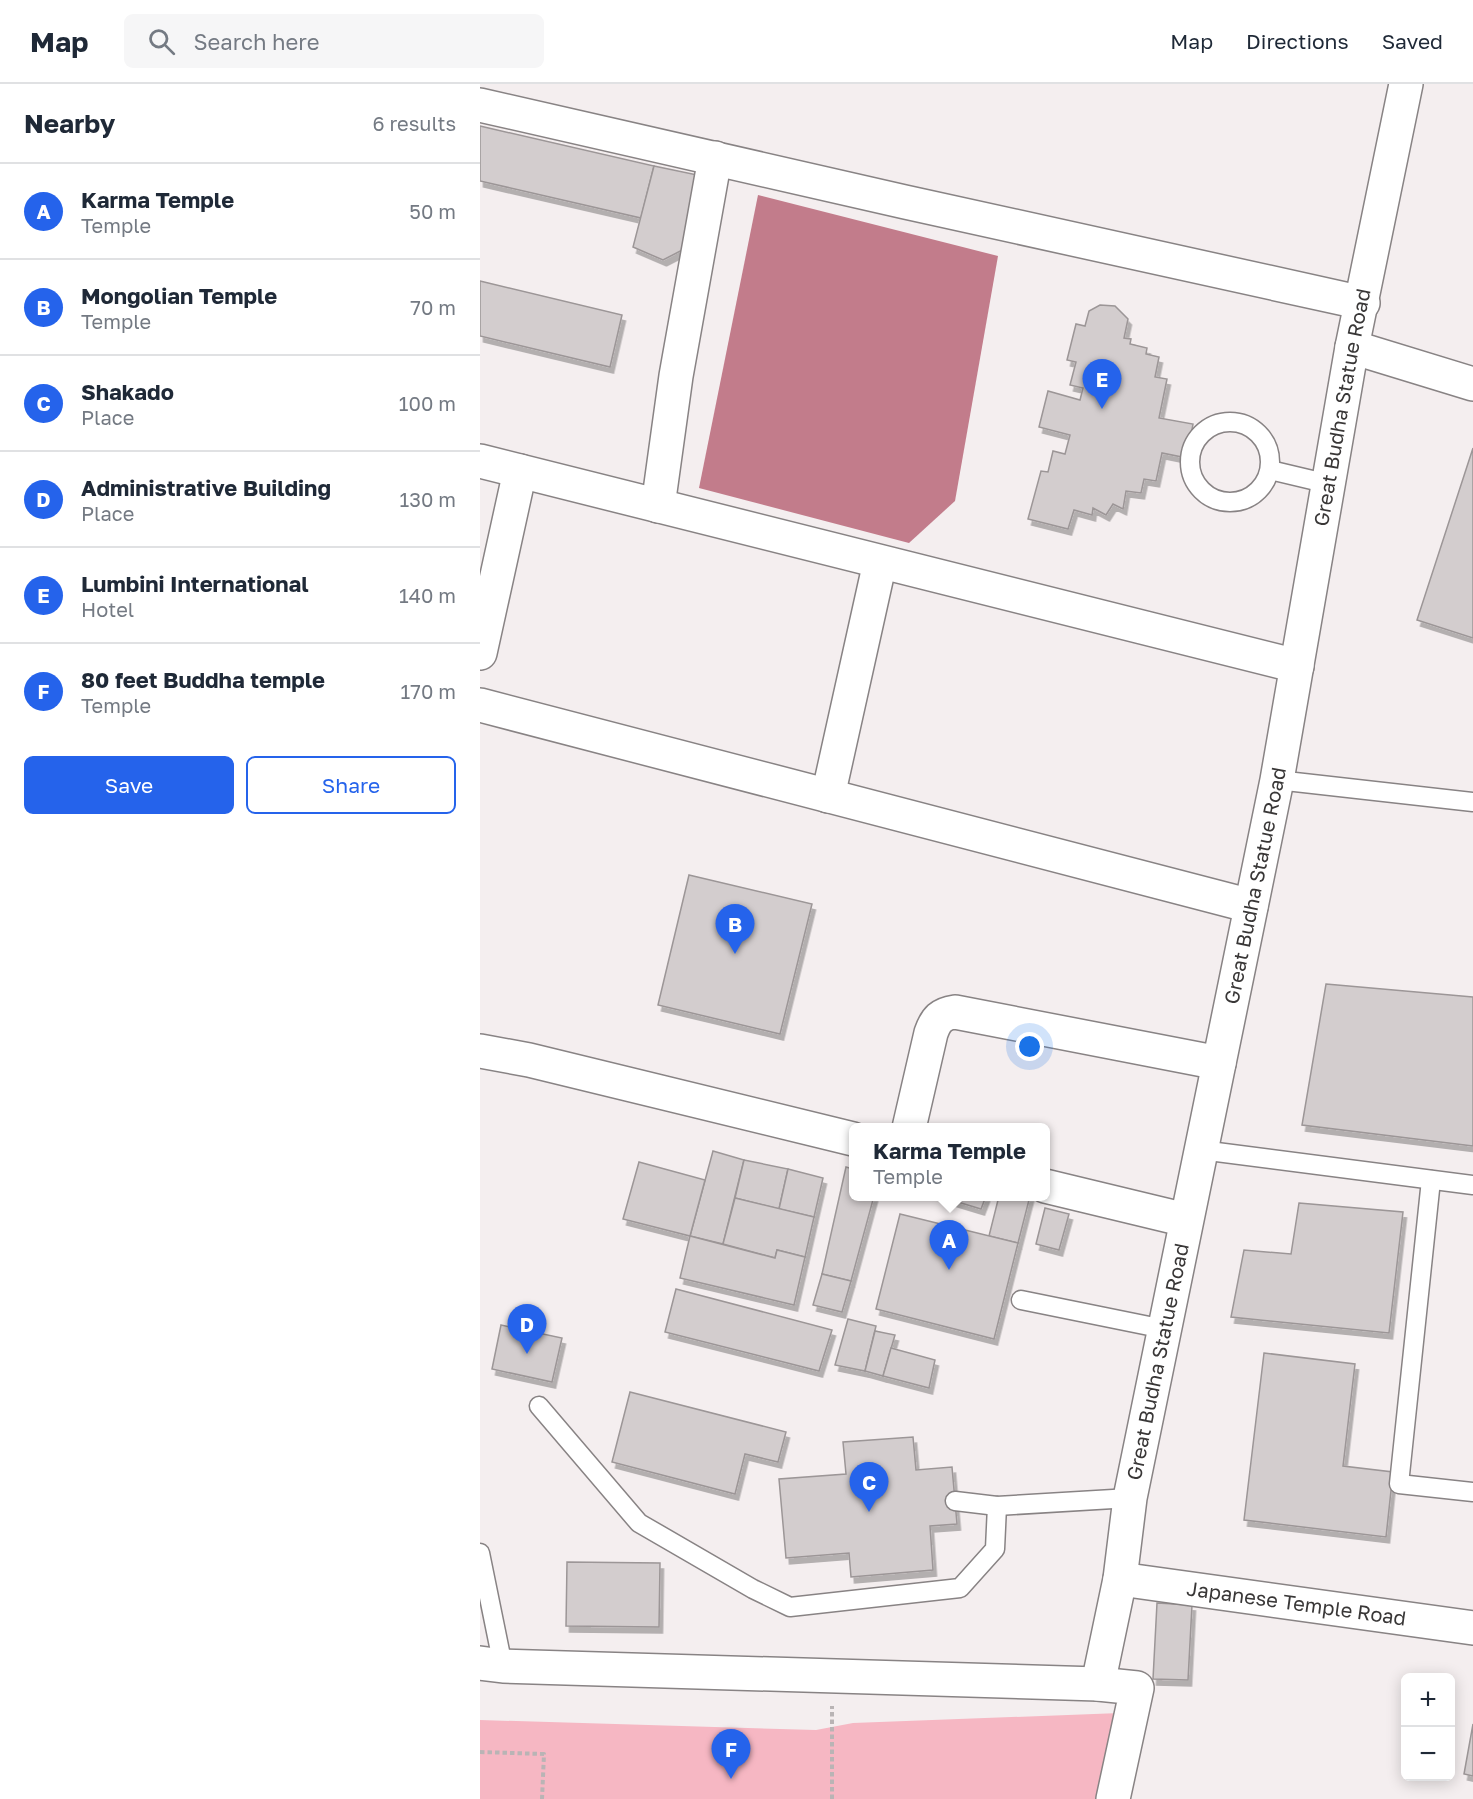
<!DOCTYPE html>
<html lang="en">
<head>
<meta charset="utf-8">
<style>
  body { margin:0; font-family:"Golos Text",sans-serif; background:#f6f6f7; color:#1f2937 }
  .controls { position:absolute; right:18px; bottom:18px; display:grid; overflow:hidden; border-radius:9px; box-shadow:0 3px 15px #0003 }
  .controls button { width:54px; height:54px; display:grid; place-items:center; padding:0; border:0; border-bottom:2px solid #e0e1e3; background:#fff; color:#1f2937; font:30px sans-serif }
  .you { position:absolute; left:550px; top:963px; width:21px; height:21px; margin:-15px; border:4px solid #fff; border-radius:50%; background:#1a73e8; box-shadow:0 0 0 9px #1a73e833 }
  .badge { display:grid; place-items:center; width:39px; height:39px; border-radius:50%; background:#2563eb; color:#fff; font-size:20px; font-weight:700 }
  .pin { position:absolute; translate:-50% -50px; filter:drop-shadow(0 2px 3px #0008) }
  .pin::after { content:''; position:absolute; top:32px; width:21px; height:18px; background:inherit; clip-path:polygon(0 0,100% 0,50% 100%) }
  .popup { position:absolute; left:369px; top:1039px; width:201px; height:78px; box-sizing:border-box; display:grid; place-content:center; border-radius:9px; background:#fff; filter:drop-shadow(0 2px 4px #0005); font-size:20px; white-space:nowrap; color:#747a83 }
  .popup b { font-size:22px; color:#1f2937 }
  .popup::after { content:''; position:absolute; left:50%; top:100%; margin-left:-12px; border:12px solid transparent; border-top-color:#fff }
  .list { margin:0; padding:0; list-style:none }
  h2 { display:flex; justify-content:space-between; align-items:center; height:78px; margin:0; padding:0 24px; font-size:26px }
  h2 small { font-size:20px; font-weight:400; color:#747a83 }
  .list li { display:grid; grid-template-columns:39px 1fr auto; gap:18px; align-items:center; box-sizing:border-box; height:96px; padding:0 24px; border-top:2px solid #e0e1e3 }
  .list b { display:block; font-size:22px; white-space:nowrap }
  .list p { margin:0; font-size:20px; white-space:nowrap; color:#747a83 }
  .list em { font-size:20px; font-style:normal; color:#747a83 }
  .actions { display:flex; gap:12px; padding:18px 24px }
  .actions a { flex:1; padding:14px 0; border:2px solid #2563eb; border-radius:9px; text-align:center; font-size:21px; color:#2563eb }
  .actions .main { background:#2563eb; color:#fff }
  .icon { flex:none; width:33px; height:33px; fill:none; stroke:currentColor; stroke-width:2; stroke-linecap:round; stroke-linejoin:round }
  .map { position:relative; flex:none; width:993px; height:1715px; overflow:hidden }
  header { display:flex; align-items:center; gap:36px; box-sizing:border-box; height:84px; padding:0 30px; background:#fff; border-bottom:2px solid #e0e1e3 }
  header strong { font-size:28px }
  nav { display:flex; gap:33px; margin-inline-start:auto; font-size:21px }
  .search { width:420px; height:54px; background:#f6f6f7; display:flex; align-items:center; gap:15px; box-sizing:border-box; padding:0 21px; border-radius:9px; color:#747a83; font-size:22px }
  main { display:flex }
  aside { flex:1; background:#fff }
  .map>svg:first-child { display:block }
  .green { fill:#f6b7c3 }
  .water { fill:#c27c8b }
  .building { fill:#d3cdce; stroke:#9c9697; stroke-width:1.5; filter:url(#shadow) }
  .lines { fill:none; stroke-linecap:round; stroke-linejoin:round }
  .lane-casing { stroke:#888384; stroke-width:21 }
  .street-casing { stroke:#888384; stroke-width:36 }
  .path { stroke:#b9b4b5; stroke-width:4; stroke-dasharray:4.5 3; stroke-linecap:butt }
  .lane { stroke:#fff; stroke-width:18 }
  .street { stroke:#fff; stroke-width:33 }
  .labels { text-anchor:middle; stroke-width:4.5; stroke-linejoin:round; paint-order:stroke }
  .street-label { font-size:20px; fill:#393737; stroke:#fff }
</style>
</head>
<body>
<header>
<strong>Map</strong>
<div class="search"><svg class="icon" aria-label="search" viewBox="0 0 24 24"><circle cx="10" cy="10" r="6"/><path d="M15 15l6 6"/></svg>Search here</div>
<nav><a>Map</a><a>Directions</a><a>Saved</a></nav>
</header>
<main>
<aside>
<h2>Nearby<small>6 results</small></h2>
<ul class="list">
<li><span class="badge">A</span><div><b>Karma Temple</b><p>Temple</p></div><em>50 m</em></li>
<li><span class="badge">B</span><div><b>Mongolian Temple</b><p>Temple</p></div><em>70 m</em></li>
<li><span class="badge">C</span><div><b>Shakado</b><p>Place</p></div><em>100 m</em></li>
<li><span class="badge">D</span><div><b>Administrative Building</b><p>Place</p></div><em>130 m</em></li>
<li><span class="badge">E</span><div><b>Lumbini International</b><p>Hotel</p></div><em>140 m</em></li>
<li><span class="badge">F</span><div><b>80 feet Buddha temple</b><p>Temple</p></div><em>170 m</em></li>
</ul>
<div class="actions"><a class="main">Save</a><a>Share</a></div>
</aside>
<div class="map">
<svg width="993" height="1715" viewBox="0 0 993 1715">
  <defs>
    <filter id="shadow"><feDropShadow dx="3.5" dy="6" stdDeviation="0" flood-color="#0004"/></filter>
  </defs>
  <rect width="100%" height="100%" fill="#f4eeef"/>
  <polygon class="green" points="640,1629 620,1715 0,1715 0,1636 336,1646 373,1639"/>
  <polygon class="water" points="278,111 518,172 475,417 429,459 219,404"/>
  <g class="building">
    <polygon points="0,42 174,82 161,134 0,97"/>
    <polygon points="174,82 227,93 210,162 183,176 153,163"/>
    <polygon points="0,197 142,231 130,283 0,252"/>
    <polygon points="620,221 635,222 648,235 644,254 651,255 650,260 667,264 666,270 679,273 675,293 687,295 679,334 713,340 707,374 682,369 676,397 664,395 661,409 646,407 643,425 633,420 626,431 613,424 612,431 594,426 588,445 548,435 561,387 568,388 573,367 585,370 590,351 559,343 568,307 600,316 603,304 590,301 596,278 587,276 596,240 605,242 609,227"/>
    <polygon points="993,364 993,554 937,536"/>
    <polygon points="209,791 332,820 300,950 178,921"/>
    <polygon points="846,900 993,913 993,1062 822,1041"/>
    <polygon points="233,1067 264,1076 243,1160 210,1152"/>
    <polygon points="264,1076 308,1085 299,1125 255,1114"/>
    <polygon points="159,1078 225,1096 210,1152 143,1135"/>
    <polygon points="366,1083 373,1085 373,1112 394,1112 371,1197 342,1190"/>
    <polygon points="308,1085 343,1094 334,1133 299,1125"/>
    <polygon points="458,1112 506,1112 501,1125"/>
    <polygon points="519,1112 550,1112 538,1159 509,1152"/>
    <polygon points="255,1114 334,1133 325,1173 297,1166 295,1174 243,1160"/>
    <polygon points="819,1119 923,1128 909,1249 751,1233 764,1166 811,1170"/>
    <polygon points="565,1124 589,1130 579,1166 556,1160"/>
    <polygon points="420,1130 538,1159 514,1255 396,1225"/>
    <polygon points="210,1152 295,1174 297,1166 325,1173 314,1221 200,1194"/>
    <polygon points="342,1190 371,1197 362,1228 333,1221"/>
    <polygon points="196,1205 352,1246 339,1287 185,1248"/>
    <polygon points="368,1235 396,1242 385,1287 355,1281"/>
    <polygon points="21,1241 82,1254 72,1298 12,1285"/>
    <polygon points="395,1247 415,1251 403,1292 385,1287"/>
    <polygon points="411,1264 455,1276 449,1304 403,1292"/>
    <polygon points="784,1269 875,1280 863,1382 913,1388 906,1453 764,1436"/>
    <polygon points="150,1308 306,1348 298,1378 265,1370 255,1410 132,1378"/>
    <polygon points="433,1353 436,1386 472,1383 477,1440 450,1442 453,1486 371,1493 369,1469 306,1474 299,1395 366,1390 363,1358"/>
    <polygon points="87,1478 180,1479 179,1543 86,1542"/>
    <polygon points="677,1519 712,1521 708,1596 673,1595"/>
    <polygon points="993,1640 993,1692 984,1690"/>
  </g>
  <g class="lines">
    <g class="lane-casing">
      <g id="lane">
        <circle cx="750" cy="378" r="40"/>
        <polyline points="790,386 849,400"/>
        <polyline points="797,696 993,718"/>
        <polyline points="721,1066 993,1101"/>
        <polyline points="951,1096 919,1400 993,1408"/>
        <polyline points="541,1216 684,1245"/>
        <polyline points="59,1322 159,1439 273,1505 310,1523 480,1504 515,1465 517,1422"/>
        <polyline points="475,1417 517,1422 650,1414"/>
        <polyline points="0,1469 23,1582"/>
      </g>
    </g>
    <g class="street-casing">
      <g id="street">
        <polyline points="0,21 425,118 883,219"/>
        <polyline points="872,263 993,300"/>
        <polyline points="0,377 817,582"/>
        <polyline points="178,422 196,292 235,74"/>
        <polyline points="0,569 40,387"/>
        <polyline points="0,621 771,822"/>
        <polyline points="348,712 400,478"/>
        <polyline points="0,967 49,976 373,1055"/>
        <path d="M429 1044 451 949C456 935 461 930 475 928L739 979"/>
        <polyline points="565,1102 706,1136"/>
        <path id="s1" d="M640 1495 993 1544"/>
        <polyline points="0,1579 23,1582 618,1600 657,1604 633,1715"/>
        <path id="s2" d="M618 1600 640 1495 650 1414 797 696 872 263 926 0"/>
      </g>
    </g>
    <g class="path">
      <polyline points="0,1668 64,1670 62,1715"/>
      <polyline points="352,1715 352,1622"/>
    </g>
    <use href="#lane" class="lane"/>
    <use href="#street" class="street"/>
  </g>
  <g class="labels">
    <g class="street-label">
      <text dy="7" stroke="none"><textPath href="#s2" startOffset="1300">Great Budha Statue Road</textPath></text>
      <text dy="7" stroke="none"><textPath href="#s2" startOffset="814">Great Budha Statue Road</textPath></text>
      <text dy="7" stroke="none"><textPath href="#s2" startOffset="328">Great Budha Statue Road</textPath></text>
      <text dy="7" stroke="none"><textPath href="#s1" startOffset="178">Japanese Temple Road</textPath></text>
    </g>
  </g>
</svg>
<div class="controls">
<button>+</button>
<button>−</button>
</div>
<div class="you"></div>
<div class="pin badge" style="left:469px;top:1186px">A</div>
<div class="popup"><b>Karma Temple</b>Temple</div>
<div class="pin badge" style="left:255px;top:870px">B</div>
<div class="pin badge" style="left:389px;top:1428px">C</div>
<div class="pin badge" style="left:47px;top:1270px">D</div>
<div class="pin badge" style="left:622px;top:325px">E</div>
<div class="pin badge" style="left:251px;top:1695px">F</div>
</div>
</main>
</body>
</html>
